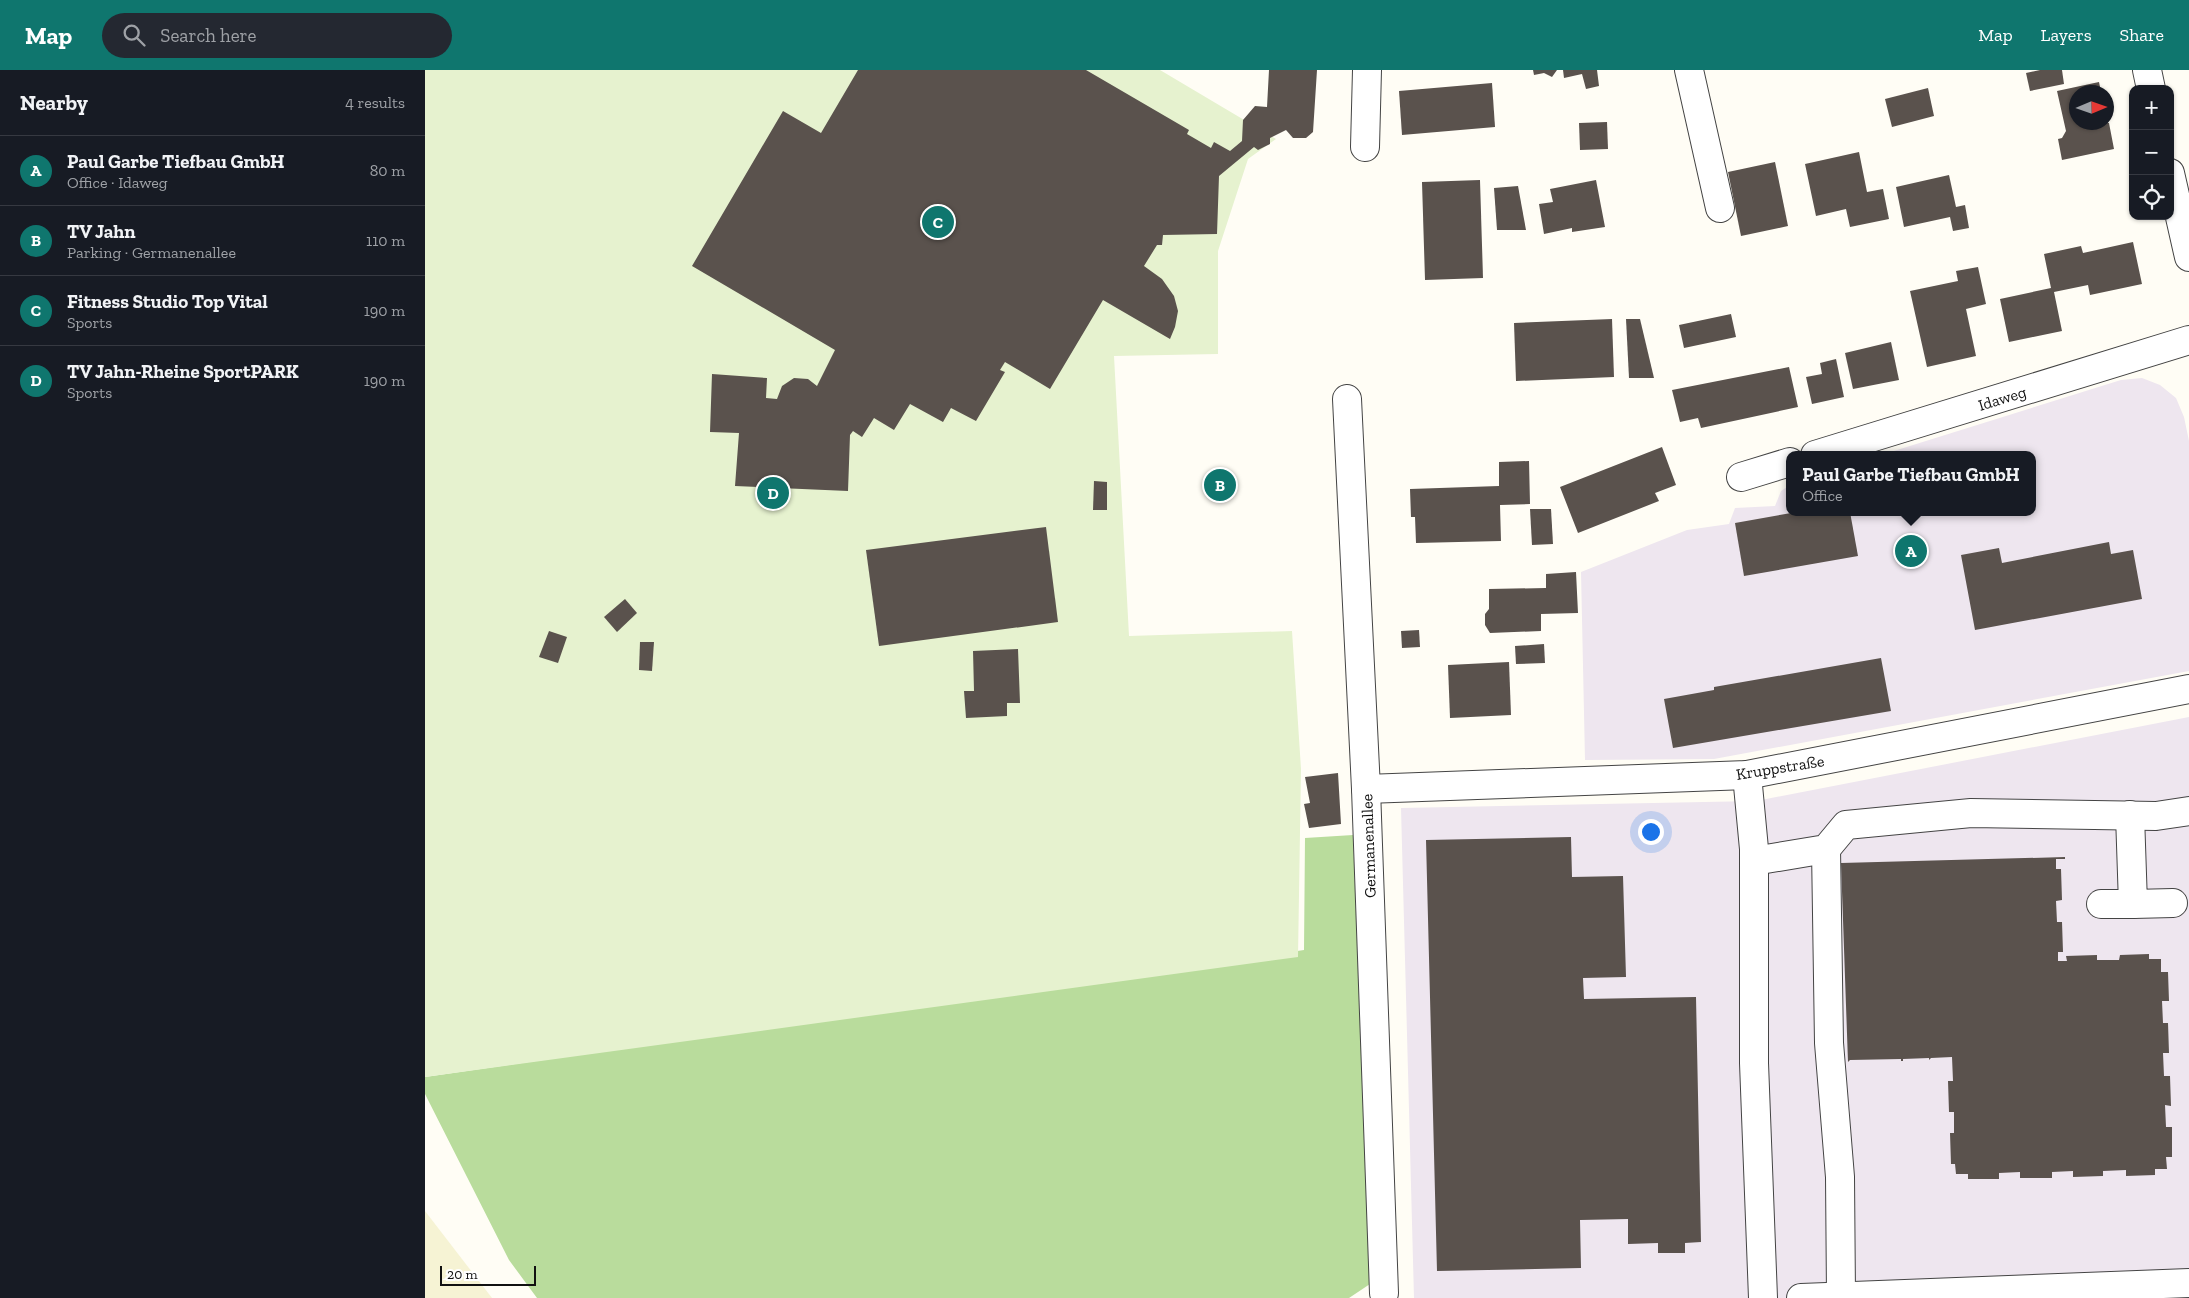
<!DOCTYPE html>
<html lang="en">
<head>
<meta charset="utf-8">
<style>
  body { margin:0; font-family:"Zilla Slab",serif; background:#242831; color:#f1f3f6 }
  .controls { position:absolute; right:15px; top:15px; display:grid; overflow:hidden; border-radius:10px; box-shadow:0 1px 4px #0004 }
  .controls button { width:45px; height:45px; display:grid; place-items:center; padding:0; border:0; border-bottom:1px solid #363941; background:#171b24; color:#f1f3f6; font:25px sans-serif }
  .compass { position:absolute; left:1644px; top:15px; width:45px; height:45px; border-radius:50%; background:#171b24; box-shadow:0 1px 4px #0004; rotate:88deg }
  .scale { position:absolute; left:15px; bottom:12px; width:96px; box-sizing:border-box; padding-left:5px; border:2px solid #111; border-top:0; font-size:14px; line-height:18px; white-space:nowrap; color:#111; -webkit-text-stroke:4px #fff; paint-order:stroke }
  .you { position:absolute; left:1225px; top:761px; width:18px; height:18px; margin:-12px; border:4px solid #fff; border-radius:50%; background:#1a73e8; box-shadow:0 0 0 8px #1a73e833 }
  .badge { display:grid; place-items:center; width:32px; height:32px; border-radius:50%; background:#0f766e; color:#fff; font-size:16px; font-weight:700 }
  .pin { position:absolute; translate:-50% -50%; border:2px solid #fff; box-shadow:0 1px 5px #0006 }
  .popup { position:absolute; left:1361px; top:381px; width:250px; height:65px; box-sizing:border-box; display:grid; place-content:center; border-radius:10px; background:#171b24; filter:drop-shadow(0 1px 4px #0005); font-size:16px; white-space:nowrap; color:#9ea1a6 }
  .popup b { font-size:19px; color:#f1f3f6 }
  .popup::after { content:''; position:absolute; left:50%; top:100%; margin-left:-10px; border:10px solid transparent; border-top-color:#171b24 }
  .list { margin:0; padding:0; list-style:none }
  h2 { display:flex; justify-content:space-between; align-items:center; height:65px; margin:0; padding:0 20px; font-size:21px }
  h2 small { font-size:16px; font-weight:400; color:#9ea1a6 }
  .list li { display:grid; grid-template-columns:32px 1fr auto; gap:15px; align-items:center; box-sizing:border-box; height:70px; padding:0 20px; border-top:1px solid #363941 }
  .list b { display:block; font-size:19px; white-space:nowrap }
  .list p { margin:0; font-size:16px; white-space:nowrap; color:#9ea1a6 }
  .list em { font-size:16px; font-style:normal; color:#9ea1a6 }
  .icon { flex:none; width:28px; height:28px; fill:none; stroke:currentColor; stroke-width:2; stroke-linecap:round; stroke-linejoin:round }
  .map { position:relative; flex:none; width:1764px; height:1228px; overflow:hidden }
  header { display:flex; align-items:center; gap:30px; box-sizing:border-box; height:70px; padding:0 25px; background:#0f766e; color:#fff }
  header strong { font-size:24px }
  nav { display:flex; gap:28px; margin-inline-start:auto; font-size:18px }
  .search { width:350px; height:45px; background:#242831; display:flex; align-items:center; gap:12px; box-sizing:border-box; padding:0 18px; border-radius:28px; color:#9ea1a6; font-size:19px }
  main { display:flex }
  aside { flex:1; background:#171b24 }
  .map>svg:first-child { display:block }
  .industrial { fill:#eee6ef }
  .farmland { fill:#f6f3d4 }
  .forest { fill:#b9dc9c }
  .pitch { fill:#e6f2cf }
  .building { fill:#5a524d }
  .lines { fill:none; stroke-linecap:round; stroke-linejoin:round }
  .minor-casing { stroke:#444; stroke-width:30 }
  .minor { stroke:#fff; stroke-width:28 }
  .labels { text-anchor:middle; stroke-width:5; stroke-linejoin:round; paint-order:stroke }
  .street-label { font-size:16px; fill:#111; stroke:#fff }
</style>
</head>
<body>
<header>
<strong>Map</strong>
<div class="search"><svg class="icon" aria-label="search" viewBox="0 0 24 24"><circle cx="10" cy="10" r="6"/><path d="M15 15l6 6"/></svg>Search here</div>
<nav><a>Map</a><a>Layers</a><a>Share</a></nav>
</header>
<main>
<aside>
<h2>Nearby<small>4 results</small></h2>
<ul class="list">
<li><span class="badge">A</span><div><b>Paul Garbe Tiefbau GmbH</b><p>Office · Idaweg</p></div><em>80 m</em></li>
<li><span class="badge">B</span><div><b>TV Jahn</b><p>Parking · Germanenallee</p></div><em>110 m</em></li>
<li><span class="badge">C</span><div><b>Fitness Studio Top Vital</b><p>Sports</p></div><em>190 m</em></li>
<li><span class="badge">D</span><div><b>TV Jahn-Rheine SportPARK</b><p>Sports</p></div><em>190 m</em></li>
</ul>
</aside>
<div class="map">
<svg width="1764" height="1228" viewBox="0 0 1764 1228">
  <rect width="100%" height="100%" fill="#fffdf5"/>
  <g class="industrial">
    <polygon points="1717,308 1735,315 1751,328 1759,347 1764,371 1764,601 1289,689 1160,690 1156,502 1262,460 1304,454 1310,438 1350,436 1356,421 1365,415 1365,442 1607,442 1607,385 1456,385 1696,310"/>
    <polygon points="1764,647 1764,1228 989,1228 976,738 1331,731"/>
  </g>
  <polygon class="farmland" points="0,1141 67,1228 0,1228"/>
  <polygon class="forest" points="928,765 945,1214 924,1228 112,1228 84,1190 0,1024 0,1007 879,880 880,768"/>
  <polygon class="pitch" points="0,0 735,0 851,69 823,89 793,181 793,284 689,286 704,566 867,561 876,699 873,887 0,1007"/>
  <g class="building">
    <polygon points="433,0 661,0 764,60 762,64 786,78 789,72 805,81 817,71 818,50 830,36 842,37 844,0 892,0 888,62 881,68 868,68 861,60 845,68 845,74 833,80 829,77 794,106 792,164 738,165 737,175 732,175 719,196 737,209 749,226 753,241 750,257 745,269 678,230 625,319 580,292 575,300 580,302 551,351 526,338 518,352 485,334 469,360 449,348 437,367 428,361 425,365 423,421 310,416 314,363 285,362 287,304 342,308 341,328 352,329 357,316 369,308 383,309 392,316 410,280 267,196 358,41 396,63"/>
    <polygon points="1108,0 1132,0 1127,7 1119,3 1109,5"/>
    <polygon points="1138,0 1172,0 1174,16 1161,19 1157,4 1139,8"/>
    <polygon points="1615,0 1637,0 1639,14 1605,21 1601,3"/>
    <polygon points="1674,12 1676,22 1652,22 1652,52 1684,53 1689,79 1637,90 1633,69 1637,68 1641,61 1632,21"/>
    <polygon points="1067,13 1070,57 977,65 974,21"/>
    <polygon points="1503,18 1509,46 1467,57 1460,29"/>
    <polygon points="1182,52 1183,79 1155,80 1154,53"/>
    <polygon points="1434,82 1442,122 1458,119 1464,149 1425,157 1421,139 1391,146 1380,94"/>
    <polygon points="1350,92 1363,156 1316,166 1303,102"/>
    <polygon points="1524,105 1531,137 1540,135 1544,158 1528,161 1525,147 1479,157 1471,117"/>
    <polygon points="1055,110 1058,208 1000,210 997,112"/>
    <polygon points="1171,110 1180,157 1147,162 1147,158 1119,164 1114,134 1128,132 1125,119"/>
    <polygon points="1093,116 1101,160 1072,160 1069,118"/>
    <polygon points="1708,172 1717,214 1665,225 1663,215 1629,222 1637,261 1584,272 1575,229 1626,218 1619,184 1656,176 1658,183"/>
    <polygon points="1553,197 1561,234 1541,239 1551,286 1502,297 1485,221 1533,211 1531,201"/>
    <polygon points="1306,244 1311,267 1259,278 1254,255"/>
    <polygon points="1187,249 1189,307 1091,311 1089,253"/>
    <polygon points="1201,249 1215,249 1229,308 1204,308"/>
    <polygon points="1466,272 1474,310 1428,319 1420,283"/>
    <polygon points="1411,289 1419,327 1387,334 1381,307 1397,304 1395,293"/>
    <polygon points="1364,297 1373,337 1276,358 1273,348 1255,352 1247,320"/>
    <polygon points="1237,377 1251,415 1230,423 1234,431 1153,463 1135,417"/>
    <polygon points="1104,391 1105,434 1075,435 1076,471 991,473 990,447 986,447 985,419 1074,416 1074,392"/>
    <polygon points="669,411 682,412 682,440 668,440"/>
    <polygon points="1105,439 1126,439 1128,474 1107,475"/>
    <polygon points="1372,442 1425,442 1433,486 1319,506 1310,453"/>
    <polygon points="621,457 633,552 454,576 441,480"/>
    <polygon points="1684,472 1686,484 1708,480 1717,529 1550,560 1536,485 1574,478 1577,493"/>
    <polygon points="1151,502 1153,543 1116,544 1116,561 1065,563 1060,555 1060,544 1064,539 1064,519 1121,518 1121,504"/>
    <polygon points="200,529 212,543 192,562 179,547"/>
    <polygon points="994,560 995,577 977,578 976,561"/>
    <polygon points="124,561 142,567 133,593 114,587"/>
    <polygon points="215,572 229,572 227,601 214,600"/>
    <polygon points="1119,574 1120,593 1091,594 1090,576"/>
    <polygon points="593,579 595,633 582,633 582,646 541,648 539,621 549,621 548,581"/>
    <polygon points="1456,588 1466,641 1248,678 1239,629 1289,620 1289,617"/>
    <polygon points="1084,592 1086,645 1025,648 1023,595"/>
    <polygon points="913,703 916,754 884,758 879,734 885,733 880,707"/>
    <polygon points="1146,767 1147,807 1198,806 1201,907 1158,908 1159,929 1271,927 1276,1172 1260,1173 1260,1183 1233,1183 1233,1173 1203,1174 1203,1149 1155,1150 1156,1198 1012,1201 1001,770"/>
    <polygon points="1640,787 1640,789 1631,789 1631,799 1636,799 1637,830 1631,831 1632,852 1637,852 1638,882 1633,882 1633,891 1642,891 1641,886 1672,885 1672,890 1694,890 1695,885 1724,884 1724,889 1736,889 1736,902 1743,902 1744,931 1737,931 1738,953 1743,953 1744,983 1738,983 1739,1006 1745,1006 1746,1036 1740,1035 1741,1057 1747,1057 1747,1087 1741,1087 1742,1099 1730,1099 1730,1105 1701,1106 1701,1100 1678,1101 1678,1106 1648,1107 1648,1101 1627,1102 1627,1108 1595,1108 1595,1102 1574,1103 1574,1109 1543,1109 1543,1104 1531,1104 1530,1094 1526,1094 1525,1063 1529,1063 1529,1042 1524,1042 1523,1011 1528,1011 1527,987 1506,988 1504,990 1504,988 1478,989 1478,991 1476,991 1476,989 1425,990 1423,992 1416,793"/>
  </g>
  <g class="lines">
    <g class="minor-casing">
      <g id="minor">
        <polyline points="1264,0 1295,138"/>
        <polyline points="1722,0 1726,19"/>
        <polyline points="940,77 942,0"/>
        <polyline points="1745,103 1764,187"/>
        <polyline points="922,329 941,719 959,1223"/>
        <polyline points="1390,385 1764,270"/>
        <polyline points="1316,407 1365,392"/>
        <polyline points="1322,705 1329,779 1329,993 1338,1228"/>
        <polyline points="941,719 1322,705 1764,619"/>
        <polyline points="1705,745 1708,834 1748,833"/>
        <polyline points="1401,779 1404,973 1415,1107 1416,1226"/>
        <polyline points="1329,791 1401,779 1421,755 1546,743 1731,746 1764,741"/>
        <polyline points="1676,834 1708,834"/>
        <polyline points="1376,1228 1764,1213"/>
      </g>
    </g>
    <use href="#minor" class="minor"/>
  </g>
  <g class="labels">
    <g class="street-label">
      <text transform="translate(1577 328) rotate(-17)" y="6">Idaweg</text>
      <text transform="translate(1355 697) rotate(-9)" y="6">Kruppstraße</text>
      <text transform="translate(943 776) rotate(-92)" y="6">Germanenallee</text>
    </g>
  </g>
</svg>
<div class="controls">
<button>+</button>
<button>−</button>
<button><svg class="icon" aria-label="locate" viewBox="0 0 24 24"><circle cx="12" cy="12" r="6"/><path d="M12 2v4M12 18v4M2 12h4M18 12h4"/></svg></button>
</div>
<svg class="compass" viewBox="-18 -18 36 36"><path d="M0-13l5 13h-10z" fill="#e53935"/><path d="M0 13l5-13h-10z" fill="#9ea1a6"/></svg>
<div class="scale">20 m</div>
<div class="you"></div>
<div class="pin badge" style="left:1486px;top:481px">A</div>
<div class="popup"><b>Paul Garbe Tiefbau GmbH</b>Office</div>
<div class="pin badge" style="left:795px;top:415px">B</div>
<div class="pin badge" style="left:513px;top:152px">C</div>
<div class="pin badge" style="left:348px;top:423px">D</div>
</div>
</main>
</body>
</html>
